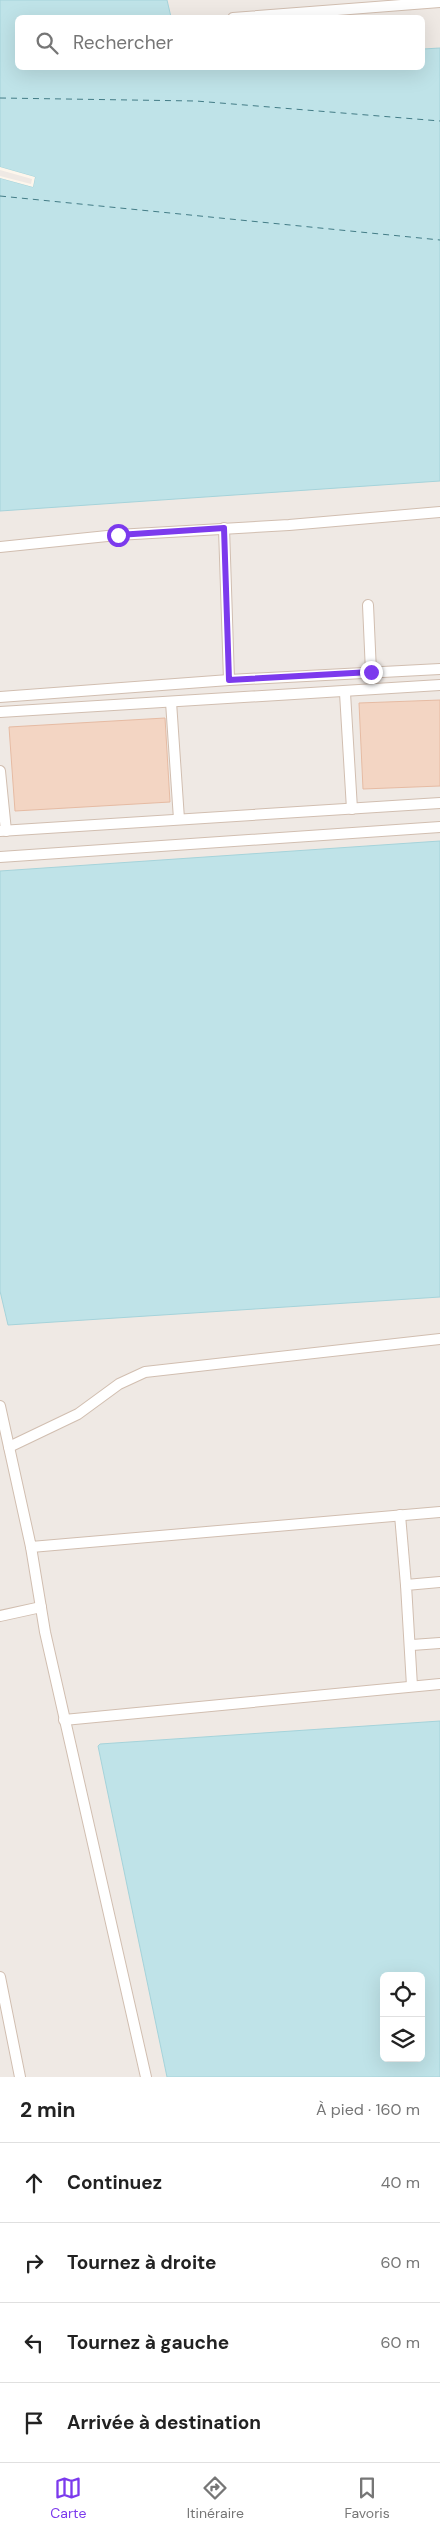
<!DOCTYPE html>
<html lang="fr">
<head>
<meta charset="utf-8">
<style>
  body { margin:0; font-family:"DM Sans",sans-serif; background:#f2f2f2; color:#222 }
  .controls { position:absolute; right:15px; bottom:15px; display:grid; overflow:hidden; border-radius:8px; box-shadow:0 5px 20px #0002 }
  .controls button { width:45px; height:45px; display:grid; place-items:center; padding:0; border:0; border-bottom:1px solid #e0e0e0; background:#fff; color:#222; font:25px sans-serif }
  .stop { position:absolute; width:15px; height:15px; margin:-11px; border:4px solid #7c3aed; border-radius:50%; background:#fff }
  .stop.end { background:#7c3aed; border-color:#fff; box-shadow:0 1px 5px #0008 }
  .list { margin:0; padding:0; list-style:none }
  h2 { display:flex; justify-content:space-between; align-items:center; height:65px; margin:0; padding:0 20px; font-size:21px }
  h2 small { font-size:16px; font-weight:400; color:#767676 }
  .list li { display:grid; grid-template-columns:32px 1fr auto; gap:15px; align-items:center; box-sizing:border-box; height:80px; padding:0 20px; border-top:1px solid #e0e0e0 }
  .list b { display:block; font-size:19px; white-space:nowrap }
  .list em { font-size:16px; font-style:normal; color:#767676 }
  .icon { flex:none; width:28px; height:28px; fill:none; stroke:currentColor; stroke-width:2; stroke-linecap:round; stroke-linejoin:round }
  .map { position:relative; flex:none; width:440px; height:2077px; overflow:hidden }
  .search { position:absolute; background:#fff; box-shadow:0 5px 20px #0002; left:15px; right:15px; top:15px; height:55px; display:flex; align-items:center; gap:12px; box-sizing:border-box; padding:0 18px; border-radius:8px; color:#767676; font-size:19px }
  .sheet { height:385px; background:#fff }
  nav { display:flex; justify-content:space-around; align-items:center; box-sizing:border-box; height:70px; border-top:1px solid #e0e0e0; background:#fff; font-size:14px; color:#767676 }
  nav a { display:grid; justify-items:center; gap:2px }
  nav .on { color:#7c3aed }
  .map>svg:first-child { display:block }
  .industrial { fill:#efe9e4; fill-rule:evenodd }
  .water { fill:#bfe3e8; stroke:#a5d3da; fill-rule:evenodd }
  .pier { fill:#fdf6ec }
  .lines { fill:none; stroke-linecap:round; stroke-linejoin:round }
  .ferry { stroke:#437c86; stroke-width:1; stroke-dasharray:6 5; stroke-linecap:butt }
  .building { fill:#f3d5c3; stroke:#e6bba3 }
  .lane-casing { stroke:#d1beb0; stroke-width:12 }
  .lane { stroke:#fff; stroke-width:10 }
  .route { stroke:#7c3aed; stroke-width:6 }
</style>
</head>
<body>
<div class="map">
<svg width="440" height="2077" viewBox="0 0 440 2077">
  <rect width="100%" height="100%" fill="#fdf6ec"/>
  <path class="industrial" d="M0 0H440V2077H0ZM18 18H422V68H18ZM384 1976H421V2058H384Z"/>
  <g class="water">
    <polygon points="0,0 167,0 171,17 18,18 18,68 422,68 423,49 440,48 440,481 0,511 0,178 33,187 35,177 0,167"/>
    <polygon points="440,841 440,1297 8,1325 0,1291 0,871"/>
    <path d="M440 1721V2077H167L98 1746 100 1744ZM384 1976H421V2058H384Z"/>
  </g>
  <polygon class="pier" points="0,167 35,177 33,187 0,178 0,176 31,184 32,179 0,170"/>
  <g class="lines">
    <g class="ferry">
      <polyline points="0,98 196,101 440,121"/>
      <polyline points="0,196 440,240"/>
    </g>
  </g>
  <g class="building">
    <polygon points="440,700 440,786 363,789 359,703"/>
    <polygon points="165,718 170,802 15,811 9,727"/>
  </g>
  <g class="lines">
    <g class="lane-casing">
      <g id="lane">
        <polyline points="233,18 440,2"/>
        <polyline points="224,528 229,680"/>
        <polyline points="0,547 117,535 289,525 440,512"/>
        <polyline points="368,605 371,672"/>
        <polyline points="345,693 352,809"/>
        <polyline points="0,697 229,680 440,669"/>
        <polyline points="171,702 179,819"/>
        <polyline points="0,712 440,685"/>
        <polyline points="0,771 6,831"/>
        <polyline points="0,831 440,803"/>
        <polyline points="0,857 440,827"/>
        <polyline points="0,1406 31,1547 440,1512"/>
        <polyline points="9,1447 78,1414 119,1384 145,1372 440,1339"/>
        <polyline points="400,1515 406,1585"/>
        <polyline points="31,1547 45,1632 146,2077"/>
        <polyline points="0,1616 41,1607"/>
        <polyline points="412,1645 440,1643"/>
        <polyline points="412,1686 406,1585 440,1582"/>
        <polyline points="64,1720 440,1684"/>
        <polyline points="0,1977 20,2077"/>
      </g>
    </g>
    <use href="#lane" class="lane"/>
  </g>
  <g class="lines">
    <polyline class="route" points="118,535 224,528 229,680 371,672"/>
  </g>
</svg>
<div class="controls">
<button><svg class="icon" aria-label="locate" viewBox="0 0 24 24"><circle cx="12" cy="12" r="6"/><path d="M12 2v4M12 18v4M2 12h4M18 12h4"/></svg></button>
<button><svg class="icon" aria-label="layers" viewBox="0 0 24 24"><path d="M12 4l9 5-9 5-9-5zM3 14l9 5 9-5"/></svg></button>
</div>
<div class="stop" style="left:118px;top:535px"></div>
<div class="stop end" style="left:371px;top:672px"></div>
<div class="search"><svg class="icon" aria-label="search" viewBox="0 0 24 24"><circle cx="10" cy="10" r="6"/><path d="M15 15l6 6"/></svg>Rechercher</div>
</div>
<section class="sheet">
<h2>2 min<small>À pied · 160 m</small></h2>
<ul class="list">
<li><svg class="icon" aria-label="ahead" viewBox="0 0 24 24"><path d="M12 20V5M6 11l6-6 6 6"/></svg><div><b>Continuez</b></div><em>40 m</em></li>
<li><svg class="icon" aria-label="right" viewBox="0 0 24 24"><path d="M7 20v-9h11M14 6l5 5-5 5"/></svg><div><b>Tournez à droite</b></div><em>60 m</em></li>
<li><svg class="icon" aria-label="left" viewBox="0 0 24 24"><path d="M17 20v-9H6M10 6l-5 5 5 5"/></svg><div><b>Tournez à gauche</b></div><em>60 m</em></li>
<li><svg class="icon" aria-label="arrive" viewBox="0 0 24 24"><path d="M6 21V4h12l-3 4 3 4H6"/></svg><div><b>Arrivée à destination</b></div></li>
</ul>
</section>
<nav>
<a class="on"><svg class="icon" aria-label="map" viewBox="0 0 24 24"><path d="M3 6l6-2 6 2 6-2v14l-6 2-6-2-6 2zM9 4v14M15 6v14"/></svg>Carte</a>
<a><svg class="icon" aria-label="directions" viewBox="0 0 24 24"><path d="M12 3l9 9-9 9-9-9zM9 14v-3h6M13 9l2 2-2 2"/></svg>Itinéraire</a>
<a><svg class="icon" aria-label="saved" viewBox="0 0 24 24"><path d="M7 4h10v16l-5-4-5 4z"/></svg>Favoris</a>
</nav>
</body>
</html>
